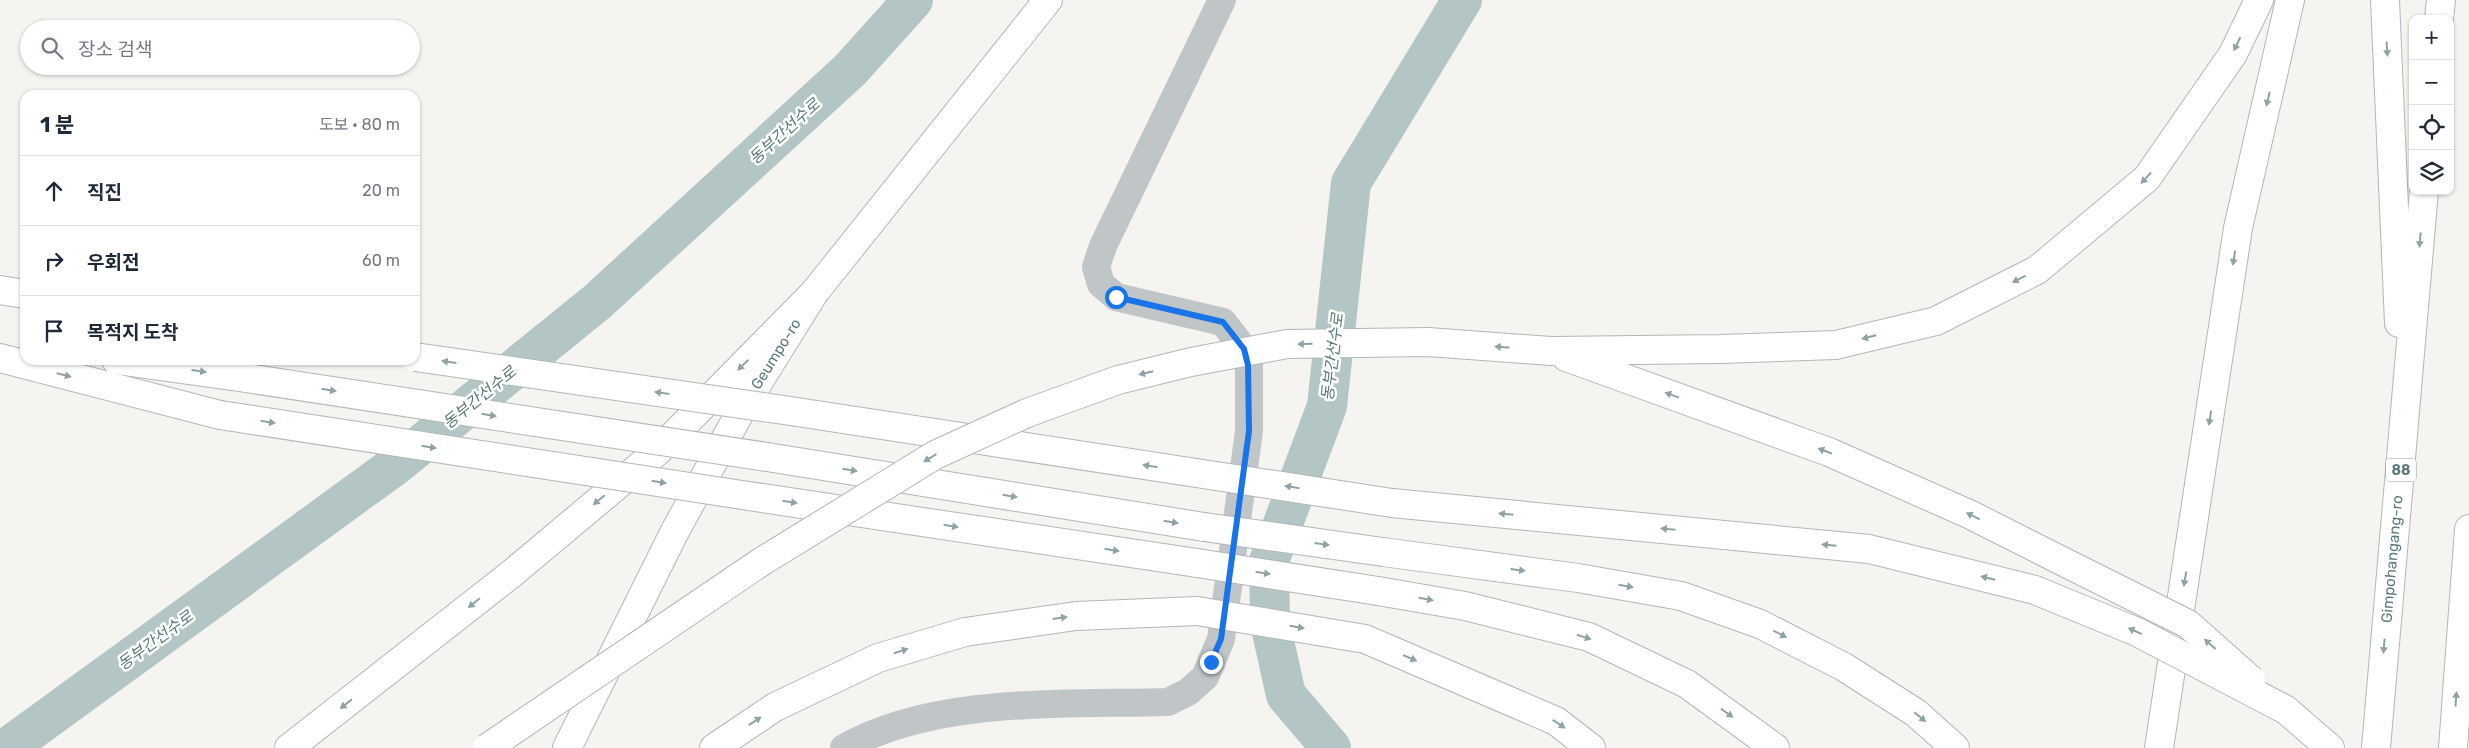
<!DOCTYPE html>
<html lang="ko">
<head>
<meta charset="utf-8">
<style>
  body { margin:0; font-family:Rubik,"Noto Sans KR",sans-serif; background:#f2f2f3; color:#1f2937 }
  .controls { position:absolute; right:15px; top:15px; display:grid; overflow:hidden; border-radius:10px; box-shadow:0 1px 4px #0004 }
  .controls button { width:45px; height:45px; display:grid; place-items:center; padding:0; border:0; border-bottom:1px solid #e0e1e3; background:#fff; color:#1f2937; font:25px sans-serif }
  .stop { position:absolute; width:15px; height:15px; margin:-11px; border:4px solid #1a73e8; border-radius:50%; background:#fff }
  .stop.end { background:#1a73e8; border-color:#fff; box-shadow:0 1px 5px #0008 }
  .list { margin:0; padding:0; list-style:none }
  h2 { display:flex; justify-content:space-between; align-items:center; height:65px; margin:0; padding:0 20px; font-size:21px }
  h2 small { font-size:16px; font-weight:400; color:#747a83 }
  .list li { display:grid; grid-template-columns:32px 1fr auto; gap:15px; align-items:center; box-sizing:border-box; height:70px; padding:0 20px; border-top:1px solid #e0e1e3 }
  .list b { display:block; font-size:19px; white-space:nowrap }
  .list em { font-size:16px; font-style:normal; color:#747a83 }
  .icon { flex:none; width:28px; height:28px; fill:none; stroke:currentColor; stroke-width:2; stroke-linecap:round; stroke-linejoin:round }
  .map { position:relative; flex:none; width:2469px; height:748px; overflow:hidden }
  .search { position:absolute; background:#fff; box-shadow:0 1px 4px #0004; left:20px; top:20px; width:400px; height:55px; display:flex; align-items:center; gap:12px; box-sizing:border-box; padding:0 18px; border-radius:28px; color:#747a83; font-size:19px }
  .panel { position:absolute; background:#fff; box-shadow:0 1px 4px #0004; left:20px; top:90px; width:400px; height:275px; border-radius:15px }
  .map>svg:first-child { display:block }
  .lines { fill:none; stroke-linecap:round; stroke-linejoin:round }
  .canal { stroke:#b3c6c5; stroke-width:40 }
  .secondary-casing { stroke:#b0b9bb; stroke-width:30 }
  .primary-casing { stroke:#afb7b8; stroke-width:30 }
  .highway-casing { stroke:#b1b7b8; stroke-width:30 }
  .street { stroke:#c0c6c8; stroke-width:28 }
  .secondary { stroke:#fff; stroke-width:28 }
  .primary { stroke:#fff; stroke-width:28 }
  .highway { stroke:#fff; stroke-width:28 }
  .highway-bridge-casing { stroke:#b1b7b8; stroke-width:30; stroke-linecap:butt }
  .highway-bridge { stroke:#fff; stroke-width:28 }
  .oneway { fill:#8fa2a5 }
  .route { stroke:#1a73e8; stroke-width:6 }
  .labels { text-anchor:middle; stroke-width:5; stroke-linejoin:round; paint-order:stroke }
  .shield { fill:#fff; stroke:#8fa2a5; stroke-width:1 }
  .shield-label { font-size:14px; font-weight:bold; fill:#5f7a7e }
  .street-label { font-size:15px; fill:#5f7a7e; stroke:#fff }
  .water-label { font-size:16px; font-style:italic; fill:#5a7a78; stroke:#fff }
</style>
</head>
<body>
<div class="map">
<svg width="2469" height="748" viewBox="0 0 2469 748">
  <rect width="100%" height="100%" fill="#f5f4f1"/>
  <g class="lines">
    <g class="canal">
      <polyline points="7,748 397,464 597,302 850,70 913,0"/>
      <polyline points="1331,748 1286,695 1270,623 1269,561 1327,406 1351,183 1462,0"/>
    </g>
    <g class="secondary-casing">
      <polyline id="secondary" points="567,748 674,533 743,407 814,293 1048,0"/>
    </g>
    <g class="primary-casing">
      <polyline id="primary" points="289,748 510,575 658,451 814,293"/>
    </g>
    <g class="highway-casing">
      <g id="highway">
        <polyline points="2385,0 2399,323"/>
        <polyline points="2439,19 2441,0"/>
        <polyline points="0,290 25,294"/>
        <polyline points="1551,351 1721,349 1836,345 1936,321 2037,270 2147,178 2233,54 2259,0"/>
        <polyline points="1566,357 1829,452 1971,515 2064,562"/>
        <polyline points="0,358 220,415"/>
        <polyline points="116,360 246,378"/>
        <polyline points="797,412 1216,476"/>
        <polyline points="767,457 1204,527"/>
        <polyline points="742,495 1197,563"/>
        <polyline points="1392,503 1869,549 2035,590"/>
        <polyline points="1383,552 1578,578 1681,596 1760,624 1844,667 1916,713 1955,748"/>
        <polyline points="1378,591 1465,606 1589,637 1687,684 1775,748"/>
        <polyline points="1365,639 1556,721 1591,748"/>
        <polyline points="2286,710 2330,748"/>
        <polyline points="714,748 775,707 878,658 965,632 1076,616 1197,611"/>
        <polyline points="2159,748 2238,228 2290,0"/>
        <polyline points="2376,748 2424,191"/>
        <polyline points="2453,748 2469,529"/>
      </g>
    </g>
    <path class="street" d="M844 748C936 696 1065 705 1168 702L1188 692 1205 677 1221 639 1249 431V365L1244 349 1223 322 1116 297 1101 284 1096 267 1103 246 1222 0"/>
    <use href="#secondary" class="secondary"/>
    <use href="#primary" class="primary"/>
    <use href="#highway" class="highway"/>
    <g class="highway-bridge-casing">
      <g id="highway-bridge">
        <polyline points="415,357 797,412"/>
        <polyline points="246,378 767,457"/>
        <polyline points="220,415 742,495"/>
        <polyline points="1216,476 1392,503"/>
        <polyline points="1204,527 1383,552"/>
        <polyline points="2064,562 2188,624 2251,680"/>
        <polyline points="1197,563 1378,591"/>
        <polyline points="2035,590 2137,632 2286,710"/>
        <polyline points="1197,611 1365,639"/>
        <polyline points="487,748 761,562 935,455 1027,413 1118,380 1191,362 1287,344 1428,342 1551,351"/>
      </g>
    </g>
    <use href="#highway-bridge" class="highway-bridge"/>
  </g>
  <defs><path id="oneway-solid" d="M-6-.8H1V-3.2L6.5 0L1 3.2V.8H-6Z" transform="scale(1.25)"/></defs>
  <g class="oneway">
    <use href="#oneway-solid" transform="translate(2237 44) rotate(116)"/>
    <use href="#oneway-solid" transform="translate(2387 49) rotate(87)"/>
    <use href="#oneway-solid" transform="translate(2268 99) rotate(103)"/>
    <use href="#oneway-solid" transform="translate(2146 178) rotate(133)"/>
    <use href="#oneway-solid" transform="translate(2420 240) rotate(95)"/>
    <use href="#oneway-solid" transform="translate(2234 258) rotate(99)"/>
    <use href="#oneway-solid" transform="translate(2019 279) rotate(153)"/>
    <use href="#oneway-solid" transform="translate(1869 337) rotate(166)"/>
    <use href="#oneway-solid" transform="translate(1305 344) rotate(179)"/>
    <use href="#oneway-solid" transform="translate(1502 347) rotate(-176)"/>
    <use href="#oneway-solid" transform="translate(449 362) rotate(-172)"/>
    <use href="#oneway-solid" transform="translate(743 365) rotate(135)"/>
    <use href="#oneway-solid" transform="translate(199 371) rotate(8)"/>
    <use href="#oneway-solid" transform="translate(1146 373) rotate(167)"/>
    <use href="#oneway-solid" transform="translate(64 375) rotate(14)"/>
    <use href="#oneway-solid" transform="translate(329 390) rotate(9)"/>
    <use href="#oneway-solid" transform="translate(662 393) rotate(-172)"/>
    <use href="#oneway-solid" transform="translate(1672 395) rotate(-160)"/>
    <use href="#oneway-solid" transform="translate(489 415) rotate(9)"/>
    <use href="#oneway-solid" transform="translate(2210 418) rotate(99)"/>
    <use href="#oneway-solid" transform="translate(268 422) rotate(9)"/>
    <use href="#oneway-solid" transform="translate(429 447) rotate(9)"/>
    <use href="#oneway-solid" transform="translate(1825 451) rotate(-159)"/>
    <use href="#oneway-solid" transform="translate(930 458) rotate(149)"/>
    <use href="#oneway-solid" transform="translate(1150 466) rotate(-171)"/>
    <use href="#oneway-solid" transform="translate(850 470) rotate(9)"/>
    <use href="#oneway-solid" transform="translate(659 482) rotate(9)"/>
    <use href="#oneway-solid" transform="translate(1292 487) rotate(-171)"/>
    <use href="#oneway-solid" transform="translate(1010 496) rotate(9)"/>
    <use href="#oneway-solid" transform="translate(599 500) rotate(140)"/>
    <use href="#oneway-solid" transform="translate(790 502) rotate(9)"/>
    <use href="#oneway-solid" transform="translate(1506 514) rotate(-175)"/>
    <use href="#oneway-solid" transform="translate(1973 516) rotate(-154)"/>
    <use href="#oneway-solid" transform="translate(1171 522) rotate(9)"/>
    <use href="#oneway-solid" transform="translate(951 526) rotate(9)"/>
    <use href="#oneway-solid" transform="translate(1668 529) rotate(-175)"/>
    <use href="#oneway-solid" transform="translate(1322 544) rotate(8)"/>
    <use href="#oneway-solid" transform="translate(1829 545) rotate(-175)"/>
    <use href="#oneway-solid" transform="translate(1112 550) rotate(9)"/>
    <use href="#oneway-solid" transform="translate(1518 570) rotate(7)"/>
    <use href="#oneway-solid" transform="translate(1263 573) rotate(9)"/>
    <use href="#oneway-solid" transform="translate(1988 578) rotate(-166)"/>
    <use href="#oneway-solid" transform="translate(2185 579) rotate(99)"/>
    <use href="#oneway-solid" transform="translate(1626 586) rotate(10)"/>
    <use href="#oneway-solid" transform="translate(1426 599) rotate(10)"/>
    <use href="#oneway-solid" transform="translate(474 603) rotate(141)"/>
    <use href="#oneway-solid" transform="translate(1060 618) rotate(-8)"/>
    <use href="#oneway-solid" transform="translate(1297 627) rotate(10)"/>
    <use href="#oneway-solid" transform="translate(2135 631) rotate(-156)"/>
    <use href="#oneway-solid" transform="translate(1780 634) rotate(27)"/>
    <use href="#oneway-solid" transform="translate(1584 637) rotate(17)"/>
    <use href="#oneway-solid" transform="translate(2210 644) rotate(-139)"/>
    <use href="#oneway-solid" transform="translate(2384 646) rotate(95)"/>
    <use href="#oneway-solid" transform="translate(901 651) rotate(-17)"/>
    <use href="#oneway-solid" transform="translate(1410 658) rotate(23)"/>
    <use href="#oneway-solid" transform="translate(2456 699) rotate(-86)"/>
    <use href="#oneway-solid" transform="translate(346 704) rotate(142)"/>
    <use href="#oneway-solid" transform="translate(1727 713) rotate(36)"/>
    <use href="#oneway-solid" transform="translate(1920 717) rotate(40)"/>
    <use href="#oneway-solid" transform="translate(755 721) rotate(-34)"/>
    <use href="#oneway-solid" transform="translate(1559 724) rotate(33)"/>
  </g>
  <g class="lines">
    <polyline class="route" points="1116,297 1223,322 1244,349 1248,365 1249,431 1221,639 1211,662"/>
  </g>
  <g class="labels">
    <rect class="shield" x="2386" y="458.5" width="30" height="23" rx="4"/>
    <g class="shield-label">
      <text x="2401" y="475">88</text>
    </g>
    <g class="street-label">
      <text transform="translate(776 354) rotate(-58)" y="5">Geumpo-ro</text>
      <text transform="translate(2392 559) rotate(-85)" y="5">Gimpohangang-ro</text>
    </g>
    <g class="water-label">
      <text transform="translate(784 131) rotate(-42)" y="6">동부간선수로</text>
      <text transform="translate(1332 357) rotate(-83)" y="6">동부간선수로</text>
      <text transform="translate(479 397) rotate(-39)" y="6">동부간선수로</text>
      <text transform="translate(155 640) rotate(-36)" y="6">동부간선수로</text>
    </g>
  </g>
</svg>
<div class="controls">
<button>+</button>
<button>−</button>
<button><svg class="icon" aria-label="locate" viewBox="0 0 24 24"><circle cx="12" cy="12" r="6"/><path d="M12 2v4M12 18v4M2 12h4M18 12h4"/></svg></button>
<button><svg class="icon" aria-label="layers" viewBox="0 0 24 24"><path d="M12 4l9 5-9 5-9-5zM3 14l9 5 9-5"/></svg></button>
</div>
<div class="stop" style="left:1116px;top:297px"></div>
<div class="stop end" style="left:1211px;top:662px"></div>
<div class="search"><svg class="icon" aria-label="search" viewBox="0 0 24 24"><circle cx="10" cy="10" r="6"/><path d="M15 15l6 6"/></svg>장소 검색</div>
<section class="panel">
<h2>1 분<small>도보 · 80 m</small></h2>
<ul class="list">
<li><svg class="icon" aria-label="ahead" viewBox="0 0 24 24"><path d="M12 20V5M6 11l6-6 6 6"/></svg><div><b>직진</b></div><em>20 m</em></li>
<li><svg class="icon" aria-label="right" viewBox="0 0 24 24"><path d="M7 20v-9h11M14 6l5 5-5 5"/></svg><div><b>우회전</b></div><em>60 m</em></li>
<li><svg class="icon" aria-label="arrive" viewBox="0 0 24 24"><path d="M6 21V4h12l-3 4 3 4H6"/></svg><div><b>목적지 도착</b></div></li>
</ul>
</section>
</div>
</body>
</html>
